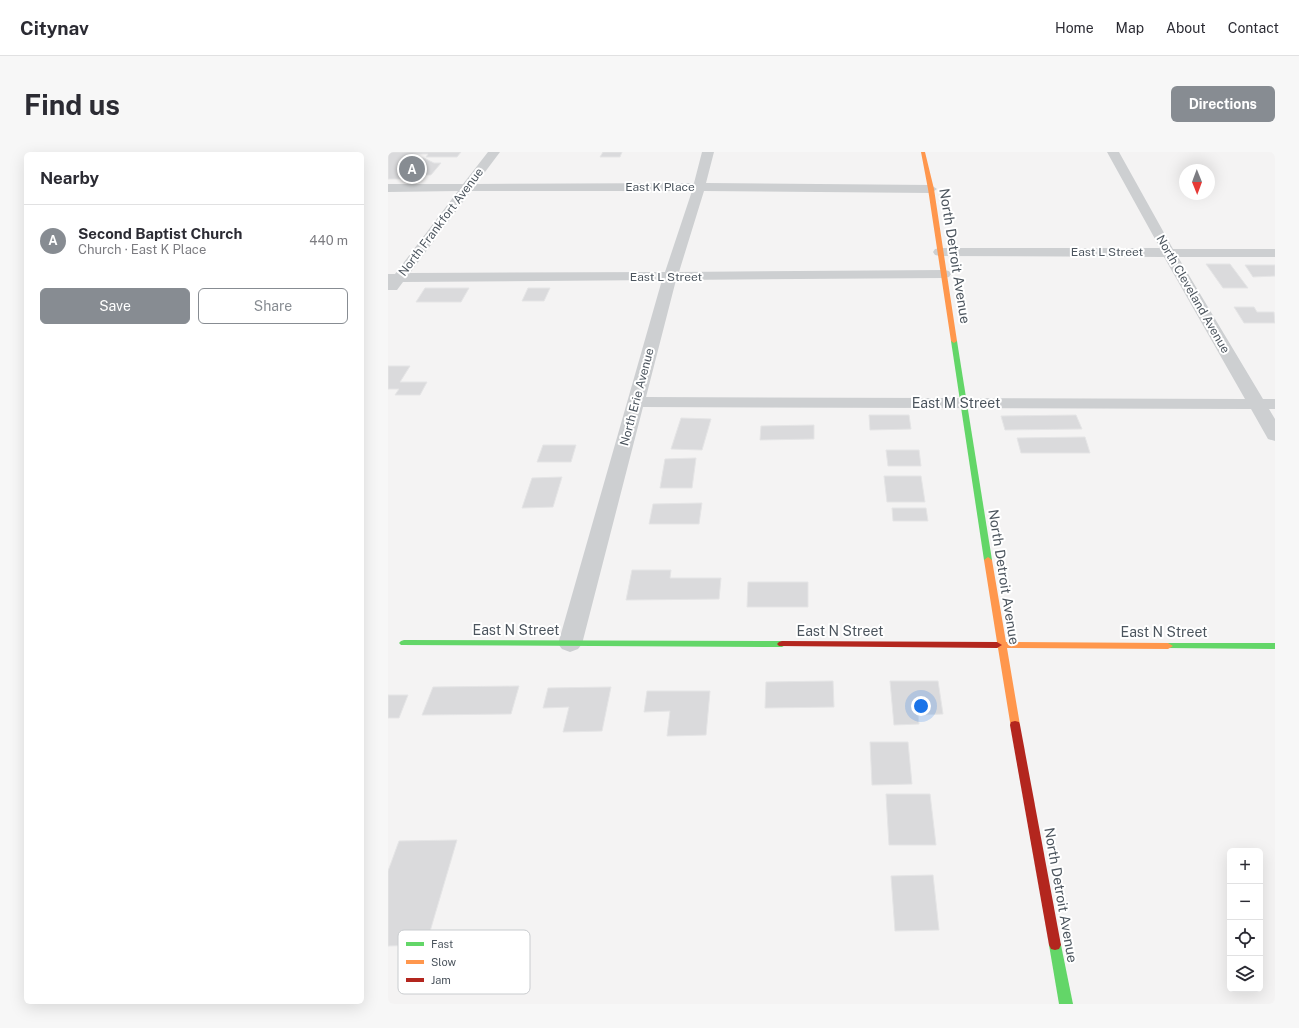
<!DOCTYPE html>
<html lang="en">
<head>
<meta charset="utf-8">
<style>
  body { margin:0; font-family:"Public Sans",sans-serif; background:#f7f7f7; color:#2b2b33 }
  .controls { position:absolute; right:12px; bottom:12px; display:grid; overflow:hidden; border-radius:6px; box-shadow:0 4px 16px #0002 }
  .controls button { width:36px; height:36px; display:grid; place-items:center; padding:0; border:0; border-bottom:1px solid #e1e1e2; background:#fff; color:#2b2b33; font:20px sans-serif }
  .compass { position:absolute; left:791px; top:12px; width:36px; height:36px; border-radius:50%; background:#fff; box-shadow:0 4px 16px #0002; rotate:179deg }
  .you { position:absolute; left:533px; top:554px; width:14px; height:14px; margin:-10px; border:3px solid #fff; border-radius:50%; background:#1a73e8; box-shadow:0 0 0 6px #1a73e833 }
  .badge { display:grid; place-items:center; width:26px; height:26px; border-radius:50%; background:#878c92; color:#fff; font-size:13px; font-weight:700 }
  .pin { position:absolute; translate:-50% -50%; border:2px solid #fff; box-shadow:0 1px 4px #0006 }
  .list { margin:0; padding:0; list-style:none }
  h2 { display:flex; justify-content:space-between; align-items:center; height:52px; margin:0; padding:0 16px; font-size:17px }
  h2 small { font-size:13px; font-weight:400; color:#7c7c81 }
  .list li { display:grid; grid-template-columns:26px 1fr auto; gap:12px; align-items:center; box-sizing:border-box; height:72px; padding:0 16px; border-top:1px solid #e1e1e2 }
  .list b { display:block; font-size:15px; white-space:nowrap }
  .list p { margin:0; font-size:13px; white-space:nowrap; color:#7c7c81 }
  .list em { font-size:13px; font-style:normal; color:#7c7c81 }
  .actions { display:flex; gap:8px; padding:12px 16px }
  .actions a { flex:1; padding:9px 0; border:1px solid #878c92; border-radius:6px; text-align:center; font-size:14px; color:#878c92 }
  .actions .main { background:#878c92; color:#fff }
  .icon { flex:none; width:22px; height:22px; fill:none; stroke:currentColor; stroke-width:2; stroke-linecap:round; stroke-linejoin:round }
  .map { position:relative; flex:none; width:887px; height:852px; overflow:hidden; border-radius:6px }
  header { display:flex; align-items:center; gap:24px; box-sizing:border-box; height:56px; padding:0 20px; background:#fff; border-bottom:1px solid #e1e1e2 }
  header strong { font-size:19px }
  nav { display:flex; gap:22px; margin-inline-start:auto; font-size:14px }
  .intro { display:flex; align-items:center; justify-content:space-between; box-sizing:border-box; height:96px; padding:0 24px }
  h1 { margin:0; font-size:28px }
  .button { padding:10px 18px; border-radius:6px; background:#878c92; color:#fff; font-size:14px; font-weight:700 }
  main { display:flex; gap:24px; padding:0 24px }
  aside { flex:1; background:#fff; border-radius:6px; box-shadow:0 4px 16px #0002 }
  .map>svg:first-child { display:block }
  .building { fill:#dadadc; stroke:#e5e5e6 }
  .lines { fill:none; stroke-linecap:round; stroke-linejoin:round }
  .street { fill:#cdcfd1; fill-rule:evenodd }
  .fast { fill:#63d668; fill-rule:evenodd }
  .slow { fill:#ff974d; fill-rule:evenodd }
  .jam { fill:#b3261e; fill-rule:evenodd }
  .labels { text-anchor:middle; stroke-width:4; stroke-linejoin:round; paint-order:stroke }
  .far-street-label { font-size:12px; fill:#4c555e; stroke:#fff }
  .street-label { font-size:14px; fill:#4c555e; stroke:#fff }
  .key { fill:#fff; stroke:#c9cccf; stroke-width:1 }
  .key-label { font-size:11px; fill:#4c555e }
</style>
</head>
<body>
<header>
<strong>Citynav</strong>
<nav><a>Home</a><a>Map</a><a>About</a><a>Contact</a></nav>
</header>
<div class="intro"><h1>Find us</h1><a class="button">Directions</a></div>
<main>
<aside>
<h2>Nearby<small></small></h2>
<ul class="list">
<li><span class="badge">A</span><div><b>Second Baptist Church</b><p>Church · East K Place</p></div><em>440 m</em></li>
</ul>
<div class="actions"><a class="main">Save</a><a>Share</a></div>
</aside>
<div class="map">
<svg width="887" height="852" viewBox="0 0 887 852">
  <rect width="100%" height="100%" fill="#f4f3f3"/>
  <g class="building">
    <polygon points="0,0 73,0 69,5 38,5 40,2 25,2 22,6 36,6 46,11 53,11 43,23 30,23 17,27 0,27"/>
    <polygon points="215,0 234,0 232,5 212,5"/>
    <polygon points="818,112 842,112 860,136 835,136"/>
    <polygon points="857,113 887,113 887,124 865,125"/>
    <polygon points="37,136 81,136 73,150 28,150"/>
    <polygon points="140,136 162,136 156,149 134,149"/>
    <polygon points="846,155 866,155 869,160 886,160 887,171 856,171"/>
    <polygon points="0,214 22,214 12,230 39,230 32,243 7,243 11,237 0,237"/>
    <polygon points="481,263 521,263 523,277 482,278"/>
    <polygon points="688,263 694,277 617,278 613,264"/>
    <polygon points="293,266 323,267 314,298 283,297"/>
    <polygon points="426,273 426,287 372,288 373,274"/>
    <polygon points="697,285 702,301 633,301 629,286"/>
    <polygon points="155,293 188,293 183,310 149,310"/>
    <polygon points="498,298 531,298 533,314 500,314"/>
    <polygon points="308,306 304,336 272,336 277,307"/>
    <polygon points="496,324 533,324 537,350 499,350"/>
    <polygon points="174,325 165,355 134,356 144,326"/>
    <polygon points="314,351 311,372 261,372 265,352"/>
    <polygon points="504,356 538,356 540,369 505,369"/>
    <polygon points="244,418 283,418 282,426 333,426 331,447 238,448"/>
    <polygon points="360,430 420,430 420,455 359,455"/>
    <polygon points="445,529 446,555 377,556 378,530"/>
    <polygon points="502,529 550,529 555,562 530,563 531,572 506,573"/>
    <polygon points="131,534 123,562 34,563 45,535"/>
    <polygon points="223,535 214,579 175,580 181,555 155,556 160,536"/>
    <polygon points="259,539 322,539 318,583 279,584 282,559 256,560"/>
    <polygon points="0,543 20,543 11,566 0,566"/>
    <polygon points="482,590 520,590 524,632 484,633"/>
    <polygon points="498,642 542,642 548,693 501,693"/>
    <polygon points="69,688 38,793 0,794 0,719 11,689"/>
    <polygon points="545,723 551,778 507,779 503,724"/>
  </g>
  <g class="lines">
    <path class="street" d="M100 0H112L88 32 306 31 314 0H326L318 31 543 33 549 37 543 41 316 39 291 120 556 118 561 119 563 122 561 125 556 126 288 128 258 245 857 247 776 105 552 104 547 103 545 100 547 97 552 96H772L719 0H731L785 97H887V105H790L875 247H887V257H881L887 267V289L880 287 863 257 255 255 194 492 190 497 182 500 174 497 170 492 274 128 15 130 9 138H0V122H7L70 39 0 40V32H75ZM83 39H304L277 120 22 121Z"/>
    <g class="fast">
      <polygon points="566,187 569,189 604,408 600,411 596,408 563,189"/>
      <polygon points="16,488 394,489 399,492 394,495 13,493 11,491 13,489"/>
      <polygon points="780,491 887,491 887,497 777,496 775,494"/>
      <polygon points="667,788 671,789 673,793 685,852 671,852 661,793 663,789"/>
    </g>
    <g class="slow">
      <polygon points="533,0 537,0 546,37 569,189 566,191 563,189 540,37"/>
      <polygon points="600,405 604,408 618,490 780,491 785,494 780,497 619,496 632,573 631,576 623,576 610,496 606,495 604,493 609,490 596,408"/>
    </g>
    <g class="jam">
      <polygon points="394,489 609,490 614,493 609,496 391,494 389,492 391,490"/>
      <polygon points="627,569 631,570 632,573 673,793 671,797 667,798 663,797 661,793 622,573 623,570"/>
    </g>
  </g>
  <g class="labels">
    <g class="far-street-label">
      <text x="272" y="39">East K Place</text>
      <text transform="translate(53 70) rotate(-53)" y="4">North Frankfort Avenue</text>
      <text x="719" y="104">East L Street</text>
      <text x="278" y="129">East L Street</text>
      <text transform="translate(805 142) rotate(60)" y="4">North Cleveland Avenue</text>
      <text transform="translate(249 245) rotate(-75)" y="4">North Erie Avenue</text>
    </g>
    <g class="street-label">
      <text transform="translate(567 104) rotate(81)" y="5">North Detroit Avenue</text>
      <text x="568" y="256">East M Street</text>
      <text transform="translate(616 425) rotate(81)" y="5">North Detroit Avenue</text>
      <text x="128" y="483">East N Street</text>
      <text x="452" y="484">East N Street</text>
      <text x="776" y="485">East N Street</text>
      <text transform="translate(673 743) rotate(80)" y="5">North Detroit Avenue</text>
    </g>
  </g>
  <rect x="10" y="778" width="132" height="64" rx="6" class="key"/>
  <rect x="18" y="790" width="18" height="4" fill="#63d668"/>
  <rect x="18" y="808" width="18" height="4" fill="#ff974d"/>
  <rect x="18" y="826" width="18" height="4" fill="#b3261e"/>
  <g class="key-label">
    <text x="43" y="796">Fast</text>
    <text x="43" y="814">Slow</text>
    <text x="43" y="832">Jam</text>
  </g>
</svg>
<div class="controls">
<button>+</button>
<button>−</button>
<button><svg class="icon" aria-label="locate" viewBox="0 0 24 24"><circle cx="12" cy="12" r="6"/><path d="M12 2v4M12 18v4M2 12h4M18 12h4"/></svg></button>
<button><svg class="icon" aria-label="layers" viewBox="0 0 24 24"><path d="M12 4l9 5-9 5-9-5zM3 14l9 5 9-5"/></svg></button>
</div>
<svg class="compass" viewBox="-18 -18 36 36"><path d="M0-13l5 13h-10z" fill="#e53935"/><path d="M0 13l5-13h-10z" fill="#7c7c81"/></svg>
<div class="you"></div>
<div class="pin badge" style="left:24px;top:17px">A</div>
</div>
</main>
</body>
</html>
